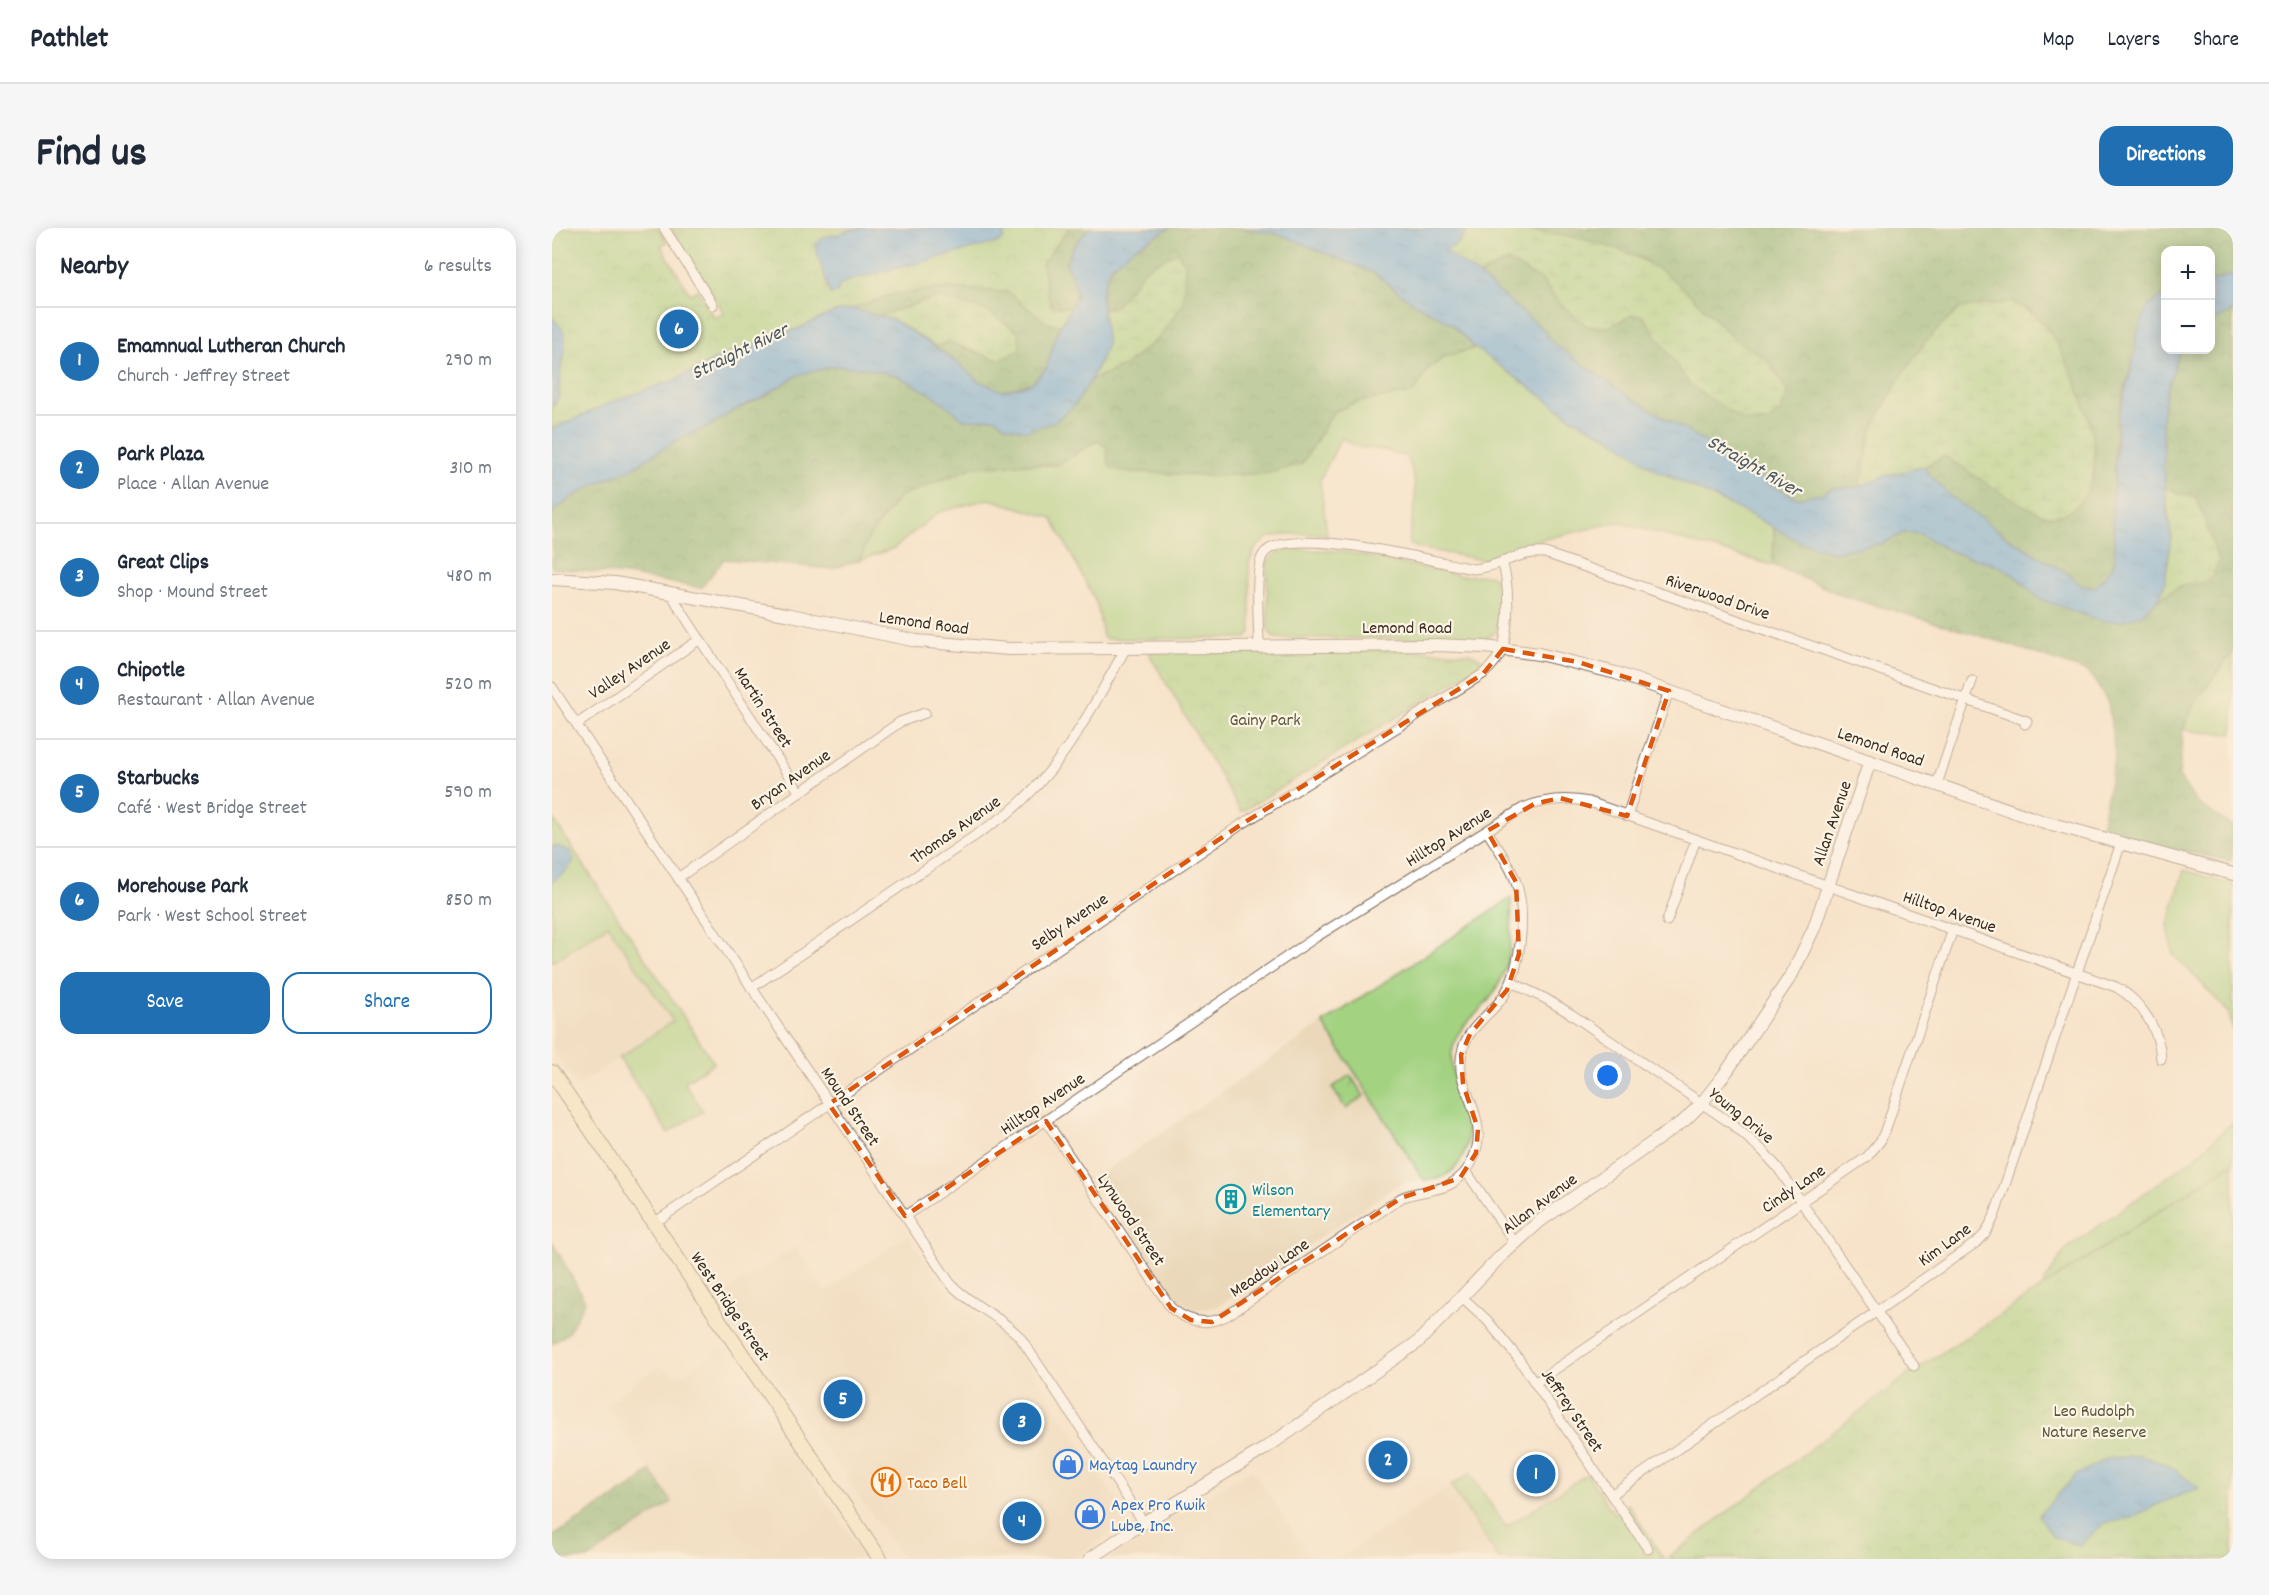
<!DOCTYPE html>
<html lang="en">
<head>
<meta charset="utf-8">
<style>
  body { margin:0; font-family:Dekko,sans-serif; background:#f6f6f7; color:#1f2937 }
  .controls { position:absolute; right:18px; top:18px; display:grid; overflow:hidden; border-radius:12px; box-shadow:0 3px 15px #0003 }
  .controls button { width:54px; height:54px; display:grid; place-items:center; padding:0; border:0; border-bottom:2px solid #e0e1e3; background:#fff; color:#1f2937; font:30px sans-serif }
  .you { position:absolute; left:1056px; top:848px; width:21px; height:21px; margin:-15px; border:4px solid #fff; border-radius:50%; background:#1a73e8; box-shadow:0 0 0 9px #1a73e833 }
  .badge { display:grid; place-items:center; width:39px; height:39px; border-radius:50%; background:#1f6fb2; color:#fff; font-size:20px; font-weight:700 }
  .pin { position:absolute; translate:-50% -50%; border:3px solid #fff; box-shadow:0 2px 6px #0006 }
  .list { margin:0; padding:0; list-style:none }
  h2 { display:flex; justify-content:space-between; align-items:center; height:78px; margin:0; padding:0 24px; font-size:26px }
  h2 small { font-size:20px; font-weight:400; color:#747a83 }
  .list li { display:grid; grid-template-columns:39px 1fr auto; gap:18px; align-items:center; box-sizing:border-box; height:108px; padding:0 24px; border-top:2px solid #e0e1e3 }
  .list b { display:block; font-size:22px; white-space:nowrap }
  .list p { margin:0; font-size:20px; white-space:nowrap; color:#747a83 }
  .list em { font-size:20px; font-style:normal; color:#747a83 }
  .actions { display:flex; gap:12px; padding:18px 24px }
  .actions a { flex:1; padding:14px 0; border:2px solid #1f6fb2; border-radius:18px; text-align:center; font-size:21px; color:#1f6fb2 }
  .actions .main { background:#1f6fb2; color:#fff }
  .map { position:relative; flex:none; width:1681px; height:1331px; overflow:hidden; border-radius:18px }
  header { display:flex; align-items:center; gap:36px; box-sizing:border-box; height:84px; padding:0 30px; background:#fff; border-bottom:2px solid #e0e1e3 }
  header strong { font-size:28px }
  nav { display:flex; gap:33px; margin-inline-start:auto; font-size:21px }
  .intro { display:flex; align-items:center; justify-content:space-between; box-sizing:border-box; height:144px; padding:0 36px }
  h1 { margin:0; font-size:42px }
  .button { padding:15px 27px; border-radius:18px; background:#1f6fb2; color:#fff; font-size:21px; font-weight:700 }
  main { display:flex; gap:36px; padding:0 36px }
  aside { flex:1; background:#fff; border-radius:18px; box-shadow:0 3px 15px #0003 }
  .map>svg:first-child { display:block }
  .built { fill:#ebd8ba }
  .green { fill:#a3d281; stroke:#6f7e50; stroke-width:1.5 }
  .forest { fill:url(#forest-crowns); stroke:#5e6f46; stroke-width:1.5 }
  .wetland { fill:url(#wetland-marsh); stroke:#6f7e50; stroke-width:1.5 }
  .park { fill:url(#park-crowns); stroke:#6f7e50; stroke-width:1.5 }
  .water { fill:url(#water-ripples); stroke:#50697c; stroke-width:1.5 }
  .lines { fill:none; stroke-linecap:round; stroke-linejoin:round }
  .minor-casing { stroke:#7d6b5b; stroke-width:11 }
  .tertiary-casing { stroke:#7d6b5b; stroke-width:14 }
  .secondary-casing { stroke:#7d6b5b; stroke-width:16 }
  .minor { stroke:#fff; stroke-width:9 }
  .tertiary { stroke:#fff; stroke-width:12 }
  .secondary { stroke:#f6e9c3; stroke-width:14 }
  .marked { fill:none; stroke:#df570d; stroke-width:4.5; stroke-dasharray:12 8; stroke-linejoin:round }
  .labels { text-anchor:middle; stroke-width:4.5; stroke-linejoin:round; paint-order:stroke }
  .street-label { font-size:18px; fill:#3b2a1e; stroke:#fcf5e5 }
  .park-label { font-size:18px; fill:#555437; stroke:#fcf5e5 }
  .culture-label { font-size:18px; fill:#0d838f; stroke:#fcf5e5; text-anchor:start }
  .shop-label { font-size:18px; fill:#366cbe; stroke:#fcf5e5; text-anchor:start }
  .food-label { font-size:18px; fill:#c56008; stroke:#fcf5e5; text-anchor:start }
  .water-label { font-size:20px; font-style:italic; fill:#4a5660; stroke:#fcf5e5 }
</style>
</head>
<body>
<header>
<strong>Pathlet</strong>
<nav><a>Map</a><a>Layers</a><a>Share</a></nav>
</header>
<div class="intro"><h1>Find us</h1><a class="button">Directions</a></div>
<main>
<aside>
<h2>Nearby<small>6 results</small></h2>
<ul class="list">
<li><span class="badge">1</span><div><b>Emamnual Lutheran Church</b><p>Church · Jeffrey Street</p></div><em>290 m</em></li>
<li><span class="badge">2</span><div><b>Park Plaza</b><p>Place · Allan Avenue</p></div><em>310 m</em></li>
<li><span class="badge">3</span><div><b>Great Clips</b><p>Shop · Mound Street</p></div><em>480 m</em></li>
<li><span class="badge">4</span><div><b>Chipotle</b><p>Restaurant · Allan Avenue</p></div><em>520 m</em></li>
<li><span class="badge">5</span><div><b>Starbucks</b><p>Café · West Bridge Street</p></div><em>590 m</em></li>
<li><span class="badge">6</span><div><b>Morehouse Park</b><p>Park · West School Street</p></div><em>850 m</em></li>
</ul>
<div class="actions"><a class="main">Save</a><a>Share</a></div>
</aside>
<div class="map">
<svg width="1681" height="1331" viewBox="0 0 1681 1331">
  <defs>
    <pattern id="forest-crowns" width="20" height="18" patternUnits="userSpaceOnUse" patternTransform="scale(1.5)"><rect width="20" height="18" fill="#82b46f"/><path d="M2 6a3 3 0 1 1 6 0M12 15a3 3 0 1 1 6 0" fill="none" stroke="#6c935b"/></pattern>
    <pattern id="wetland-marsh" width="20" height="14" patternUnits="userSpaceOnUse" patternTransform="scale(1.5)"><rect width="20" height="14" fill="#a3d281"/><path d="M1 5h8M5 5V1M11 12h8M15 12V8" fill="none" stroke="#8db46f"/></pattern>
    <pattern id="park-crowns" width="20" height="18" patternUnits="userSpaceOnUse" patternTransform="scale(1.5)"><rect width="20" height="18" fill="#a3d281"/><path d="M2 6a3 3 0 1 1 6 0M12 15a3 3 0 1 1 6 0" fill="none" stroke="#8db46f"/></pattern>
    <pattern id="water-ripples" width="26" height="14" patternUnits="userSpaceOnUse" patternTransform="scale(1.5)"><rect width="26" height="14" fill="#65a8da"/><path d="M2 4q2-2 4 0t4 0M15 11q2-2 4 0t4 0" fill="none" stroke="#5489b0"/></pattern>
  </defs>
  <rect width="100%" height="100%" fill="#fcf5e5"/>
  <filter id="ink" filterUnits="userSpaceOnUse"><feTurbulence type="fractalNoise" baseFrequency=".0167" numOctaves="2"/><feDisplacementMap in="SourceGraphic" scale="12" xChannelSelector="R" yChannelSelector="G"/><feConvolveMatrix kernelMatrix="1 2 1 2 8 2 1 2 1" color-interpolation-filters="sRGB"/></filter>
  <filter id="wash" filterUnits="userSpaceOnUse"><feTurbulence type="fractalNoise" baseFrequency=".008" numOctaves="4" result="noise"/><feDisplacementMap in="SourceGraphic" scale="24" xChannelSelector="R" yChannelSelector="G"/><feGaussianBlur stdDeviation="1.35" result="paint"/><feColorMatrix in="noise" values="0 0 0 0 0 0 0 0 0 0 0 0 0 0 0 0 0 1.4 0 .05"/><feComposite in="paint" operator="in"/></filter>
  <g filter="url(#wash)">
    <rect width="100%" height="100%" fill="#f7e3cb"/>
    <g class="built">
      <polygon points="56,697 121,794 25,858 0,820 0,734"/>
      <polygon points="771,795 872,952 857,953 843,959 665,1079 643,1082 625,1071 543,950"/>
      <polygon points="356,1007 394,1064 412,1080 439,1095 458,1110 576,1289 571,1297 521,1331 351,1331 241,1176 167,1067 244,1019 274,1063"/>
      <polygon points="170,1120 241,1222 314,1331 38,1330 119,1274 54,1177 106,1138 129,1148"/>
      <polygon points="700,1241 760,1331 555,1331 658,1266"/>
      <polygon points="899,1258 947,1331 785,1331"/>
    </g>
    <g class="green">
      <path d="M923 120 1020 190 1064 213 1102 241 1199 287 1222 299 1221 337 1065 294 960 319 931 332 867 320 857 316C860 278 871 267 855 229L832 222 806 219 789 210 768 252 775 306H733L715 310 703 321 697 335 699 404 695 410 554 411 551 409 545 376 500 290 437 271 387 284 342 320 308 332 317 308 348 268 422 239 467 236 504 237 547 211 556 221 569 243 662 248 716 245 763 215 781 184 804 174 861 165 877 139 895 128Z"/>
      <polygon points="736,321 789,323 910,348 937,347 946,352 948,380 943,405 933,411 722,410 716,402 715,334 724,326"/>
      <polygon points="1681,423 1681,506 1646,504 1631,501 1643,474"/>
      <polygon points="0,589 162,835 132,854 151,883 116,905 67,830 121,793 56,697 0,734"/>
      <polygon points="1632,642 1681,657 1681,802 1676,784 1639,744 1621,727 1616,697"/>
      <path d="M959 670C961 713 960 747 930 780 919 791 906 801 902 816 889 857 933 896 907 935 899 947 886 952 872 952L771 795Z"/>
      <polygon points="1681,894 1681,935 1493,1058 1492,1055 1513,1022 1642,930"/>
      <polygon points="918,1245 954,1299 1035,1246 1062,1286 1076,1276 1112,1331 947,1331 899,1258"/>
    </g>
    <g class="forest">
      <path d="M517 0H537L521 19 514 35C522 51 528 62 520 79H500C493 66 494 50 490 36Z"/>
      <path d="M618 0H686L727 6 822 45 857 72 899 95 923 120 895 128 878 139 861 165 804 174 781 184 750 236 716 245 662 248 569 243 558 239 555 227 556 221 546 212 504 237 467 236 422 239 348 268 317 308 308 332 281 341 172 331 149 360 75 347 0 340V285L20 269 40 258 81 240 123 213 156 199 183 182 210 169 246 147 282 138 314 140 346 148 384 169 413 191 443 190 454 198 522 178 539 152 574 137 607 109 631 76 565 77 549 82C548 35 578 17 618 0Z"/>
      <polygon points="957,0 1681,0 1681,46 1659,54 1658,22 1614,22 1613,66 1610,68 1583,125 1569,174 1563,212 1562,257 1560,275 1563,332 1557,344 1543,359 1528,357 1517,346 1456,310 1398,268 1371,239 1392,228 1473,277 1499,288 1542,248 1543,219 1536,188 1483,85 1461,74 1408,80 1373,114 1348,150 1321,199 1307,259 1280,260 1269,266 1245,270 1187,239 1154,214 1079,170 996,112 994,104 926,47 956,33 990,52 1006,74 1057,99 1080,87 1091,88 1105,107 1215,132 1183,112 1157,85 1090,30 1047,16"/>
      <polygon points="392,60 456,64 495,95 510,97 504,107 495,139 480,155 450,163 425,153 404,133 383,118 396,114 446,132 384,69 327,88 300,81 341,66"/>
      <polygon points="1681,83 1681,423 1643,474 1631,501 1627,549 1644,574 1681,599 1679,633 1617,620 1549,600 1563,527 1556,474 1537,444 1446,413 1292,368 1221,337 1222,299 1248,314 1281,324 1332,315 1353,304 1368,306 1398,323 1447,338 1463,348 1488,371 1549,393 1597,380 1608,369 1630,357 1647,356 1653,293 1644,268 1628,266 1613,258 1610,188 1614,165 1628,122 1658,122 1659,94"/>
      <polygon points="0,1013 33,1073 16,1105 0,1116"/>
      <polygon points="98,1242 120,1274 36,1331 0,1331 0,1309 86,1254"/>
    </g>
    <g class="wetland">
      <path d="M918 0C984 0 1070 9 1123 53 1144 70 1161 92 1182 110 1191 119 1207 123 1216 133 1223 142 1229 154 1236 164L1229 183 1215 194 1192 193 1138 157 1091 88 1080 87 1057 99 1035 98 1006 74 990 52 956 33 926 47 893 23 907 14Z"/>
      <polygon points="625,24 633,36 631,76 607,109 574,137 539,152 555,117 549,82 565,77 595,39"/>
      <polygon points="384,69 436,83 467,105 468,123 446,132 397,114 383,118 342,92 327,88"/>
      <path d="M1461 74C1477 83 1489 90 1499 106 1523 145 1565 236 1527 275 1521 282 1510 288 1499 288 1479 287 1412 240 1392 228L1371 239 1332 248 1307 259 1321 199 1348 150 1373 114 1408 80Z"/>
      <polygon points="1613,258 1628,266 1644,268 1667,333 1661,348 1647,356 1630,357 1608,369 1616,335 1619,308"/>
    </g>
    <g class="park">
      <path d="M0 0H106L115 14 109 18 138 66 145 62 163 90 172 85 119 0H517L490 36C494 50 493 65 500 79H520L510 97 495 95 456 64 392 60 341 66 300 81 282 84 250 99 167 130 120 153 65 172 0 201V180L7 168 8 142 13 127 5 94 0 90Z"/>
      <polygon points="847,422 917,425 930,431 925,440 689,584 596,424"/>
      <polygon points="798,847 812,868 794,881 780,860"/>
      <polygon points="1681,935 1681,1331 1114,1331 1357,1146"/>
    </g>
    <g class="water">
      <polygon points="307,0 450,0 452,10 448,14 295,53 287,58 285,65 278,66 263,17 271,10"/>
      <polygon points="537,0 618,0 582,20 558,39 549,66 555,117 539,152 522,178 502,194 474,203 454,198 443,190 413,192 384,169 346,148 314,140 282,138 246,147 210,169 183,182 156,199 123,213 81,240 40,258 20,269 0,285 0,201 65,172 120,153 167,130 250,99 282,84 300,81 342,92 404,133 426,153 450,163 469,159 480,155 495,139 504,107 525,67 523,55 514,35 521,19"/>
      <polygon points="686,0 918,0 907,14 893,23 926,47 994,104 997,112 1079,170 1154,214 1187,239 1245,270 1269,266 1280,260 1307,259 1332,248 1371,239 1398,268 1456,310 1517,346 1528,357 1543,359 1557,344 1563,332 1560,275 1562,257 1566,190 1581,135 1585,104 1595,80 1613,66 1614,122 1628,122 1614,165 1610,188 1614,275 1619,308 1612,358 1608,369 1588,387 1570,393 1549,393 1488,371 1463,348 1447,338 1398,323 1368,306 1353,304 1332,315 1281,324 1248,314 1199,287 1102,241 1064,213 1021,190 923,120 899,95 857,72 822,45 727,6"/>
      <polygon points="1681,46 1681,83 1659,94 1659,54"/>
      <path d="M0 90C21 106 11 123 8 143 7 158 9 168 0 180Z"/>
      <polygon points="4,618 18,623 22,633 13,644 0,654 0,619"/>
      <polygon points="1588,1227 1617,1238 1647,1260 1604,1277 1579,1290 1553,1295 1528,1317 1501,1309 1487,1287 1524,1247 1554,1231"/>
    </g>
  </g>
  <g filter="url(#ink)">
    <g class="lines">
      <g class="minor-casing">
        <g id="minor">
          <polyline points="112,0 161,77"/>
          <polyline points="119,365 128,381 248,565"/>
          <path d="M707 418C707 400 702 340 711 327 731 294 885 334 921 341 947 340 967 322 993 325L1475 493 1473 496"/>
          <path d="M0 459 106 620 398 1055C418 1077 447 1087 468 1109L592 1295"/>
          <polyline points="25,496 148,411"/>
          <polyline points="1385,556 1420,453"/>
          <polyline points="1075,588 1117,463"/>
          <polyline points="126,650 348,494 373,485"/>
          <polyline points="1115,693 1144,611"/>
          <polyline points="959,754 994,771 1019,786 1180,896 1211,923 1226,940 1362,1138"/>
          <path d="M199 760 455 586C512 539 538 483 574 420"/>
          <path d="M494 893 619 1080C637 1095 656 1098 676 1087L849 970C864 963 882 964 897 957 921 945 931 915 924 890 918 864 903 850 911 820 917 800 935 789 948 773 969 747 975 686 964 654 958 636 945 619 935 603"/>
          <polyline points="914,943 963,1015"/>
          <path d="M353 988 764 709 971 580C993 571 1013 569 1037 574L1564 759C1589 773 1608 802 1609 831"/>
          <path d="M102 995 690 596 931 446C939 439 948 430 951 419 957 395 958 357 950 334"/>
          <polyline points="910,1069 935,1092 966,1130 1096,1321"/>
          <polyline points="983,1155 1315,929 1329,912 1333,903 1401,701"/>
          <polyline points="1059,1267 1425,1014 1433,1006 1442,989 1569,615"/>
        </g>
      </g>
      <g class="tertiary-casing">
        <g id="tertiary">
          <polyline points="0,351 63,355 234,386 365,413 456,421 885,417 933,419 987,426 1064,445 1489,593 1681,646"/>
          <polyline points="538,1331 580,1302 712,1221 866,1114 948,1029 988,993 1133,892 1150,875 1175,843 1240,746 1262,700 1318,533"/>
        </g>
      </g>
      <g class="secondary-casing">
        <polyline id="secondary" points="0,844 328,1331"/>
      </g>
      <use href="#minor" class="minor"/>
      <use href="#tertiary" class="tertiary"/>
      <use href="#secondary" class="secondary"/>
    </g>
  </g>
  <path d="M0 0H1681V1331H0ZM951 421 1026 434 1117 463 1075 588 1008 570 982 576 935 603 964 654 967 726 955 762 918 806 909 827 911 856 926 901 924 925 908 950 849 970 660 1094 639 1092 619 1080 494 893 353 988 277 876 690 596 931 446Z" fill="#f7e3cb" fill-opacity=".55" fill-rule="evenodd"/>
  <path class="marked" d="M951 421 1026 434 1117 463 1075 588 1008 570 982 576 935 603 964 654 967 726 955 762 918 806 909 827 911 856 926 901 924 925 908 950 849 970 660 1094 639 1092 619 1080 494 893 353 988 277 876 690 596 931 446Z"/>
  <defs>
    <g id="building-ring" transform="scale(1.5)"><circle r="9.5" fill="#fcf5e5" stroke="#0f9aa8" stroke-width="1.5"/><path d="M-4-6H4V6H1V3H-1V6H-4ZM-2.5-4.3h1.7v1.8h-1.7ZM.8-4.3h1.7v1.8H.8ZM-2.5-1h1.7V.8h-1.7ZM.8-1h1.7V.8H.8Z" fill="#0f9aa8"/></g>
    <g id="shop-ring" transform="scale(1.5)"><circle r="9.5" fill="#fcf5e5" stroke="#3f7fe0" stroke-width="1.5"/><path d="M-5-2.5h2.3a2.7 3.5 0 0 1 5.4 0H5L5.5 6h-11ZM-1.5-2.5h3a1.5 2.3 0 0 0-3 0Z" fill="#3f7fe0"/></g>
    <g id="restaurant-ring" transform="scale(1.5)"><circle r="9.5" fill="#fcf5e5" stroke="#e8710a" stroke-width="1.5"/><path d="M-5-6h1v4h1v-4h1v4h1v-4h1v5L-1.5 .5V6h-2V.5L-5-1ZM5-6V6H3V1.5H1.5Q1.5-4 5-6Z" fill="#e8710a"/></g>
  </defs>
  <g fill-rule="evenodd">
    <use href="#building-ring" x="679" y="971"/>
    <use href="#shop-ring" x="516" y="1236"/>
    <use href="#restaurant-ring" x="334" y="1254"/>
    <use href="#shop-ring" x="538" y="1286"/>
  </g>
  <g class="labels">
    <g class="street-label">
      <text transform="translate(1166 368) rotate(19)" y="6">Riverwood Drive</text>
      <text transform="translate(372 394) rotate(8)" y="6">Lemond Road</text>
      <text x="855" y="405">Lemond Road</text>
      <text transform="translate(77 440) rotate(-34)" y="6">Valley Avenue</text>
      <text transform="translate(212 479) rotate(57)" y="6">Martin Street</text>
      <text transform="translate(1329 518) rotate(19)" y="6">Lemond Road</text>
      <text transform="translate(238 551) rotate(-35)" y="6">Bryan Avenue</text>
      <text transform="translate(1279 595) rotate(-71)" y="6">Allan Avenue</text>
      <text transform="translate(403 601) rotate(-35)" y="6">Thomas Avenue</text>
      <text transform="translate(896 608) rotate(-32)" y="6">Hilltop Avenue</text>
      <text transform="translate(1398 683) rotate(19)" y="6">Hilltop Avenue</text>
      <text transform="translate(517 693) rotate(-34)" y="6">Selby Avenue</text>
      <text transform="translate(490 875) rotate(-34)" y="6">Hilltop Avenue</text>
      <text transform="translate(299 878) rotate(56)" y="6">Mound Street</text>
      <text transform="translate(1190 887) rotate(39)" y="6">Young Drive</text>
      <text transform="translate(1241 960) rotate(-34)" y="6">Cindy Lane</text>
      <text transform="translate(987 975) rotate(-37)" y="6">Allan Avenue</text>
      <text transform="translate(580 991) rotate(56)" y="6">Lynwood Street</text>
      <text transform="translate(1392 1016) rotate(-36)" y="6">Kim Lane</text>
      <text transform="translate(717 1039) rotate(-34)" y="6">Meadow Lane</text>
      <text transform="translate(179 1078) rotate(56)" y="6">West Bridge Street</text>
      <text transform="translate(1021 1182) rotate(56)" y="6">Jeffrey Street</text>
    </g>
    <g class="park-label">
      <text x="713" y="497">Gainy Park</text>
      <text x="1542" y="1188">Leo Rudolph<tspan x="1542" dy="21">Nature Reserve</tspan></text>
    </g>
    <g class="culture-label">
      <text x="700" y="967">Wilson<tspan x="700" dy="21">Elementary</tspan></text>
    </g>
    <g class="shop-label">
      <text x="537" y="1242">Maytag Laundry</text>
      <text x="559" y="1282">Apex Pro Kwik<tspan x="559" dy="21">Lube, Inc.</tspan></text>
    </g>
    <g class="food-label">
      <text x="355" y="1260">Taco Bell</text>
    </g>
    <g class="water-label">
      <text transform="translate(187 122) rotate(-26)" y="7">Straight River</text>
      <text transform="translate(1203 237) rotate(30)" y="7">Straight River</text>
    </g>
  </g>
</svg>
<div class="controls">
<button>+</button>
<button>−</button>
</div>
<div class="you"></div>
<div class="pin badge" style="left:984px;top:1246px">1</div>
<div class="pin badge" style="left:836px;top:1232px">2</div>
<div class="pin badge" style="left:470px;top:1194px">3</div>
<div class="pin badge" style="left:470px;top:1293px">4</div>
<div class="pin badge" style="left:291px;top:1171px">5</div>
<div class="pin badge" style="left:127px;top:101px">6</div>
</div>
</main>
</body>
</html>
